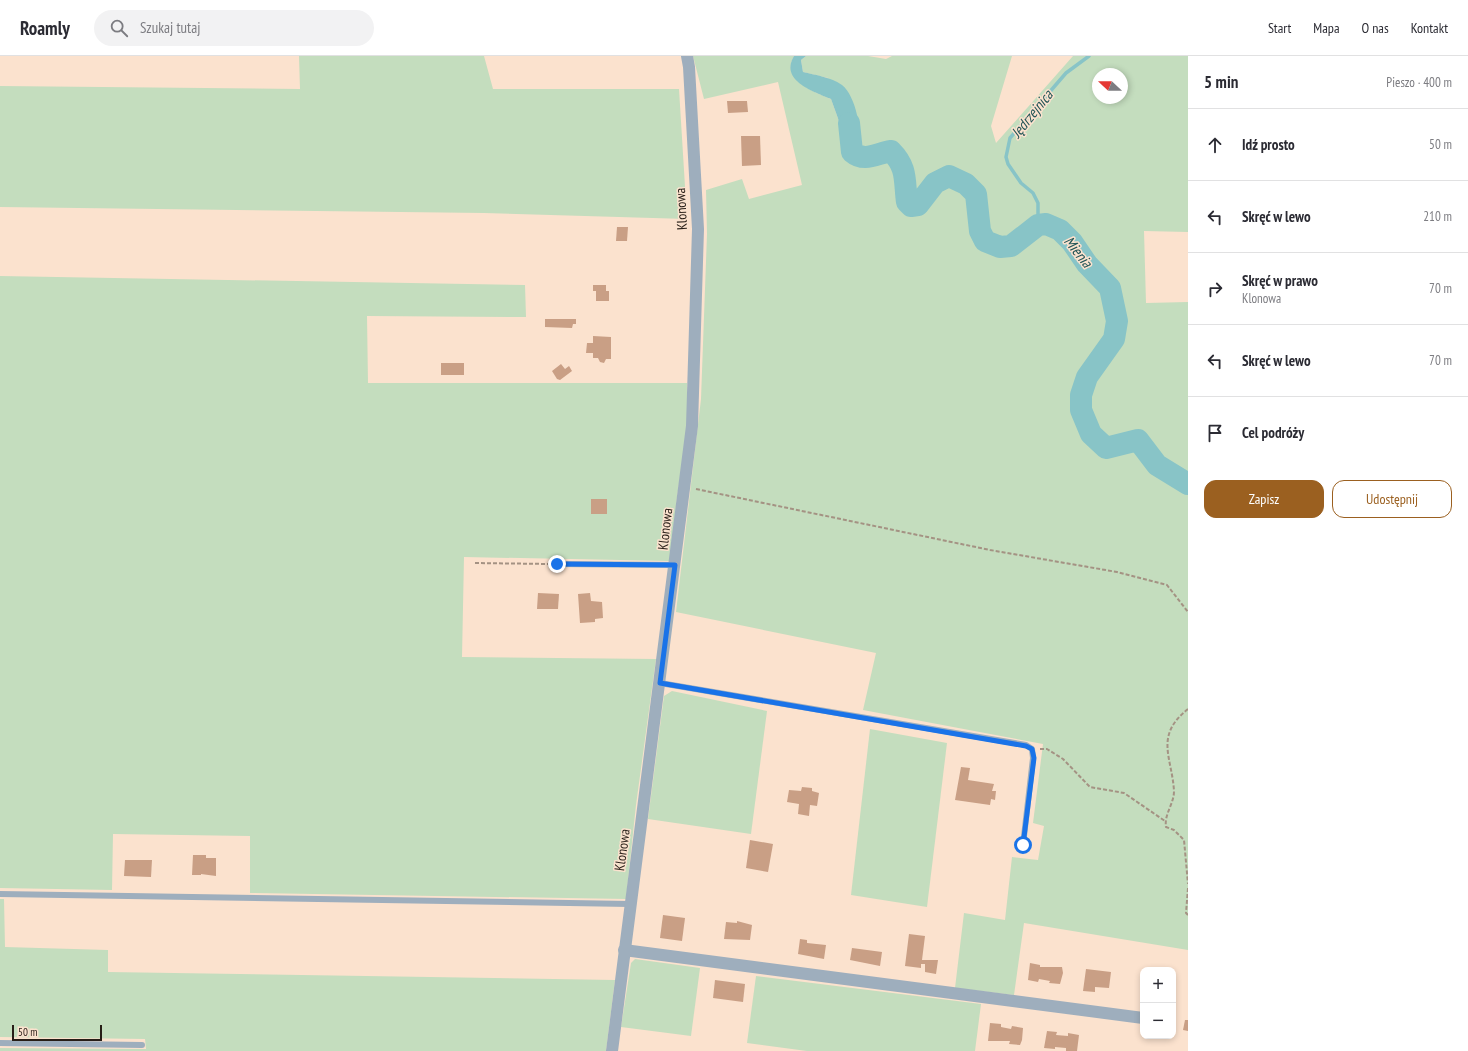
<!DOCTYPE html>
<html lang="pl">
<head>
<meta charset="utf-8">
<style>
  body { margin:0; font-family:"PT Sans Narrow",sans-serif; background:#f2f2f3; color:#2b2b33 }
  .controls { position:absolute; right:12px; bottom:12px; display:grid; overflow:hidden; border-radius:8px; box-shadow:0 2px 6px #0003 }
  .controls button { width:36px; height:36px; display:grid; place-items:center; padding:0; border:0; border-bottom:1px solid #e1e1e2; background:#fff; color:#2b2b33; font:20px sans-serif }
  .compass { position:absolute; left:1092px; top:12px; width:36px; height:36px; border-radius:50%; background:#fff; box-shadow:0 2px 6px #0003; rotate:292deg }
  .scale { position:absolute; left:12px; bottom:10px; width:90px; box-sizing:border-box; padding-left:4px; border:2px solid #271e17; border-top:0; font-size:11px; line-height:14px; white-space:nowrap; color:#271e17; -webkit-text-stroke:3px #fbe2ce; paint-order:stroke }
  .stop { position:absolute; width:12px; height:12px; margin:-9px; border:3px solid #1a73e8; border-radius:50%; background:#fff }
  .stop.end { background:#1a73e8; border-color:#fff; box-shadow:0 1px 4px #0008 }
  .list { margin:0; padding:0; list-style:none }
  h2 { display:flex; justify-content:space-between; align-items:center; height:52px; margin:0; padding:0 16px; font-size:17px }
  h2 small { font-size:13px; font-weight:400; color:#7c7c81 }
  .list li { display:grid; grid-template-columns:26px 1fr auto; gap:12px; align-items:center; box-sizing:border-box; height:72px; padding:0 16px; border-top:1px solid #e1e1e2 }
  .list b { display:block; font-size:15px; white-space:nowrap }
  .list p { margin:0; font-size:13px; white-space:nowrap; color:#7c7c81 }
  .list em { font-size:13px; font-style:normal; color:#7c7c81 }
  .actions { display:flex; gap:8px; padding:12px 16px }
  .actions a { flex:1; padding:9px 0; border:1px solid #9b6020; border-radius:12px; text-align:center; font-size:14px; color:#9b6020 }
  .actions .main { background:#9b6020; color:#fff }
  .icon { flex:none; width:22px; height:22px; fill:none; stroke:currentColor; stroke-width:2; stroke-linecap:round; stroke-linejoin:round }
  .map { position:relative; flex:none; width:1188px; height:995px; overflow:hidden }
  header { display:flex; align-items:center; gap:24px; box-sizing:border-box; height:56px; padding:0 20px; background:#fff; border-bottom:1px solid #e1e1e2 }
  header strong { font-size:19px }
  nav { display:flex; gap:22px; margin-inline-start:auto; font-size:14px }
  .search { width:280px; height:36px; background:#f2f2f3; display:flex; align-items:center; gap:10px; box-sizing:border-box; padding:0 14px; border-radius:22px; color:#7c7c81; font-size:15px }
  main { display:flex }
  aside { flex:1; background:#fff }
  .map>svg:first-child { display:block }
  .green { fill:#c4ddbe; fill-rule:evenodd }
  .water { fill:#88c4c7 }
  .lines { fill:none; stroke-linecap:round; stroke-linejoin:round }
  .stream { stroke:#88c4c7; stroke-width:3.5 }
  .river { stroke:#88c4c7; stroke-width:22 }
  .building { fill:#c99f85 }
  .path { stroke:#a49283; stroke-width:2; stroke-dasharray:4 2; stroke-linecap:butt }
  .lane { stroke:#9eaebd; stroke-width:6 }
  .street { stroke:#9eaebd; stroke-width:12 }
  .route { stroke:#1a73e8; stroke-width:5 }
  .labels { text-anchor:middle; stroke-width:3; stroke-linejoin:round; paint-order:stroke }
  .street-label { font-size:14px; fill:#271e17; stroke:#fbe2ce }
  .water-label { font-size:15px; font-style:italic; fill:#1e5255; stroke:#fbe2ce }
</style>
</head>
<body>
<header>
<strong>Roamly</strong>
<div class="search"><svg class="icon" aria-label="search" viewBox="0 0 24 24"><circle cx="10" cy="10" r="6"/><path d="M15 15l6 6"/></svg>Szukaj tutaj</div>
<nav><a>Start</a><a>Mapa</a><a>O nas</a><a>Kontakt</a></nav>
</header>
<main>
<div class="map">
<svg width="1188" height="995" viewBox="0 0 1188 995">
  <rect width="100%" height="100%" fill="#fbe2ce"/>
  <g class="green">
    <polygon points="299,0 484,0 493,33 679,33 687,163 484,157 0,151 0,30 300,33"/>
    <path d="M693 0H794C780 24 815 36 831 43L844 79 847 98 860 87 828 22 803 16 801 4 806 0H868L886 3 892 0H1012L991 70 996 87 1073 0H1188V176L1144 175 1146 247 1188 246V894L1024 867 1014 939 955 932 964 857 1005 864 1012 801 1038 804 1044 770 1033 767 1043 688 863 654 876 597 676 556 701 343 707 178 706 134 742 123 749 143 802 129 778 26 704 43ZM1098 18H1122V42H1098Z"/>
    <polygon points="0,220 525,229 526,261 367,260 368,327 687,327 687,375 677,441 670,505 464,501 462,601 656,603 636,749 626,843 250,837 250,780 113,778 112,834 0,832"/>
    <polygon points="672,635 767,655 751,778 648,763 664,640"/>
    <polygon points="870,673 947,687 927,851 851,839"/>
    <polygon points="0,843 4,843 5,891 108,894 108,916 615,924 606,995 0,995 0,992 146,993 145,983 0,981"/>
    <polygon points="635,903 700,912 691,980 621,971 631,907"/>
    <polygon points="756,920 981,948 975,995 807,995 747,987"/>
  </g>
  <path class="water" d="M794 0H806L801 4 803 16C815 19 831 21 842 29 856 40 863 77 858 93L847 99 844 79 831 43C815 36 779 25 794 0Z"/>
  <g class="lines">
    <polyline class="stream" points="1038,169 1038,147 1033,137 1021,127 1008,108 1006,101 1010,82 1066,17 1089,0"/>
    <path class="river" d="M849 67 852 96C865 107 877 97 891 95 908 112 904 125 907 146L911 150 918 149 935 127 949 120 966 128 976 138 980 175 985 185 1000 191 1011 190 1038 169 1046 168 1060 174 1072 186 1087 208 1110 232 1117 265 1114 283 1087 321 1081 339V354L1091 378 1106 392 1138 384 1157 409 1188 428"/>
  </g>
  <g class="building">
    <polygon points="727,45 747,45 748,56 728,57"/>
    <polygon points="741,80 760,80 761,109 742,110"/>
    <polygon points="617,171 628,171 627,185 616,185"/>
    <polygon points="593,229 606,229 606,235 609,235 609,245 596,245 596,235 593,235"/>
    <polygon points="545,263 576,263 576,268 573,268 572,272 545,271"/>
    <polygon points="593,280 611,281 611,303 606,303 604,307 600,306 598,302 593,302 593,297 586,297 587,287 593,287"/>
    <rect x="441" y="307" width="23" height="12"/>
    <polygon points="561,308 565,313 569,310 572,315 560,324 557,323 552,315"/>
    <rect x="591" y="443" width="16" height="15"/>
    <polygon points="538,537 559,538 558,553 537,553"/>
    <polygon points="590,537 591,545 602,546 603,562 595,563 595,566 580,567 578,538"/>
    <polygon points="961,711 970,712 968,724 994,728 992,735 996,735 995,744 991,743 990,749 955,744"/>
    <polygon points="802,731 812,732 812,735 819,737 817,750 810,749 809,760 798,758 799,748 787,746 789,734 801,735"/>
    <polygon points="750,784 773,788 768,816 746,812"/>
    <polygon points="193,799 206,799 206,802 216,802 216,820 201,818 201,819 192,819"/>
    <polygon points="125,804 152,804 151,821 124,820"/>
    <polygon points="663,859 685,862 682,885 660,882"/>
    <polygon points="737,865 752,869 750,884 724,883 726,866 737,867"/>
    <polygon points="909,878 925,880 922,904 938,904 936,918 925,916 925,908 921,908 921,912 905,910"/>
    <polygon points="800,883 807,884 807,887 826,889 824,903 798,898"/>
    <polygon points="852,892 882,896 880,910 850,904"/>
    <polygon points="1030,907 1040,909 1040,911 1062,911 1063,917 1060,928 1049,927 1050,925 1039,923 1038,926 1028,924"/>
    <polygon points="1086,913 1111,916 1109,932 1095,931 1095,936 1083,935"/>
    <polygon points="715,924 745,928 743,946 713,942"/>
    <polygon points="1185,964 1188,964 1188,975 1183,974"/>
    <polygon points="990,967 1001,968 1001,971 1011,973 1012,970 1023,972 1022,984 1020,989 1009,988 1010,985 988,985"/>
    <polygon points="1047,975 1057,976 1056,979 1068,980 1068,977 1079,979 1077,995 1066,995 1066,992 1055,991 1055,993 1044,992"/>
  </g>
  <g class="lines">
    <g class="path">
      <polyline points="696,433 990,494 1117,516 1167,529 1188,556"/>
      <polyline points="475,507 549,508"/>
      <path d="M1188 653C1154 680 1172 701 1174 735 1174 748 1164 758 1166 771L1174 774 1184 784 1188 828"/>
      <polyline points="1040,693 1047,693 1063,703 1090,731 1124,737 1165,765"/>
      <polyline points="1188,832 1186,857 1188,859"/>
    </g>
    <g class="lane">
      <polyline points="557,508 675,509"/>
      <polyline points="660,627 1026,689 1032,693 1033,702 1023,789"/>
      <polyline points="0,838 630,848"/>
      <polyline points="0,987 142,989"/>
    </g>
    <g class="street">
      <polyline points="624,894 1143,962"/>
      <polyline points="612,995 692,370 698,173 689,11 687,0"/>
    </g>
  </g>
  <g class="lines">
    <polyline class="route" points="557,508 675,509 660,627 1026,690 1032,693 1034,702 1023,789"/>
  </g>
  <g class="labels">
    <g class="street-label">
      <text transform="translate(681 153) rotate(-93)" y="5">Klonowa</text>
      <text transform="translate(665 473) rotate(-83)" y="5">Klonowa</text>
      <text transform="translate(622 794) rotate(-82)" y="5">Klonowa</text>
    </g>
    <g class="water-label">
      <text transform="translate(1032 58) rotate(-51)" y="5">Jędrzejnica</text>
      <text transform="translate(1078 196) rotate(51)" y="5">Mienia</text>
    </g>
  </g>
</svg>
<div class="controls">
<button>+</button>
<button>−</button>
</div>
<svg class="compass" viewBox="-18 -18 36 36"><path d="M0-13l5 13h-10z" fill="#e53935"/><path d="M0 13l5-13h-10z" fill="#7c7c81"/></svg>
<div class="scale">50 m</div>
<div class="stop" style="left:1023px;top:789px"></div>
<div class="stop end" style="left:557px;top:508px"></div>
</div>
<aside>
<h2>5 min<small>Pieszo · 400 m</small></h2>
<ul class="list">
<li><svg class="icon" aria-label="ahead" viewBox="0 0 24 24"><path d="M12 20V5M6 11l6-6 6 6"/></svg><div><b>Idź prosto</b></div><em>50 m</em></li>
<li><svg class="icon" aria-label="left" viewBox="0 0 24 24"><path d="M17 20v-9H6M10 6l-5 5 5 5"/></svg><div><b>Skręć w lewo</b></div><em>210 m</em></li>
<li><svg class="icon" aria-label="right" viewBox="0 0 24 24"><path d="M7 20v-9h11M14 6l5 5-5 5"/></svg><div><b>Skręć w prawo</b><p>Klonowa</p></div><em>70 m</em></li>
<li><svg class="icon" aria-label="left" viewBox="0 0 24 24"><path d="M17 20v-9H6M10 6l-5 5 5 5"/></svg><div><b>Skręć w lewo</b></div><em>70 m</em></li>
<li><svg class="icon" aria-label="arrive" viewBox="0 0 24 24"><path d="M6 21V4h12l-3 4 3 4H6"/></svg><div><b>Cel podróży</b></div></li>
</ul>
<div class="actions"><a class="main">Zapisz</a><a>Udostępnij</a></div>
</aside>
</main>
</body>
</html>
